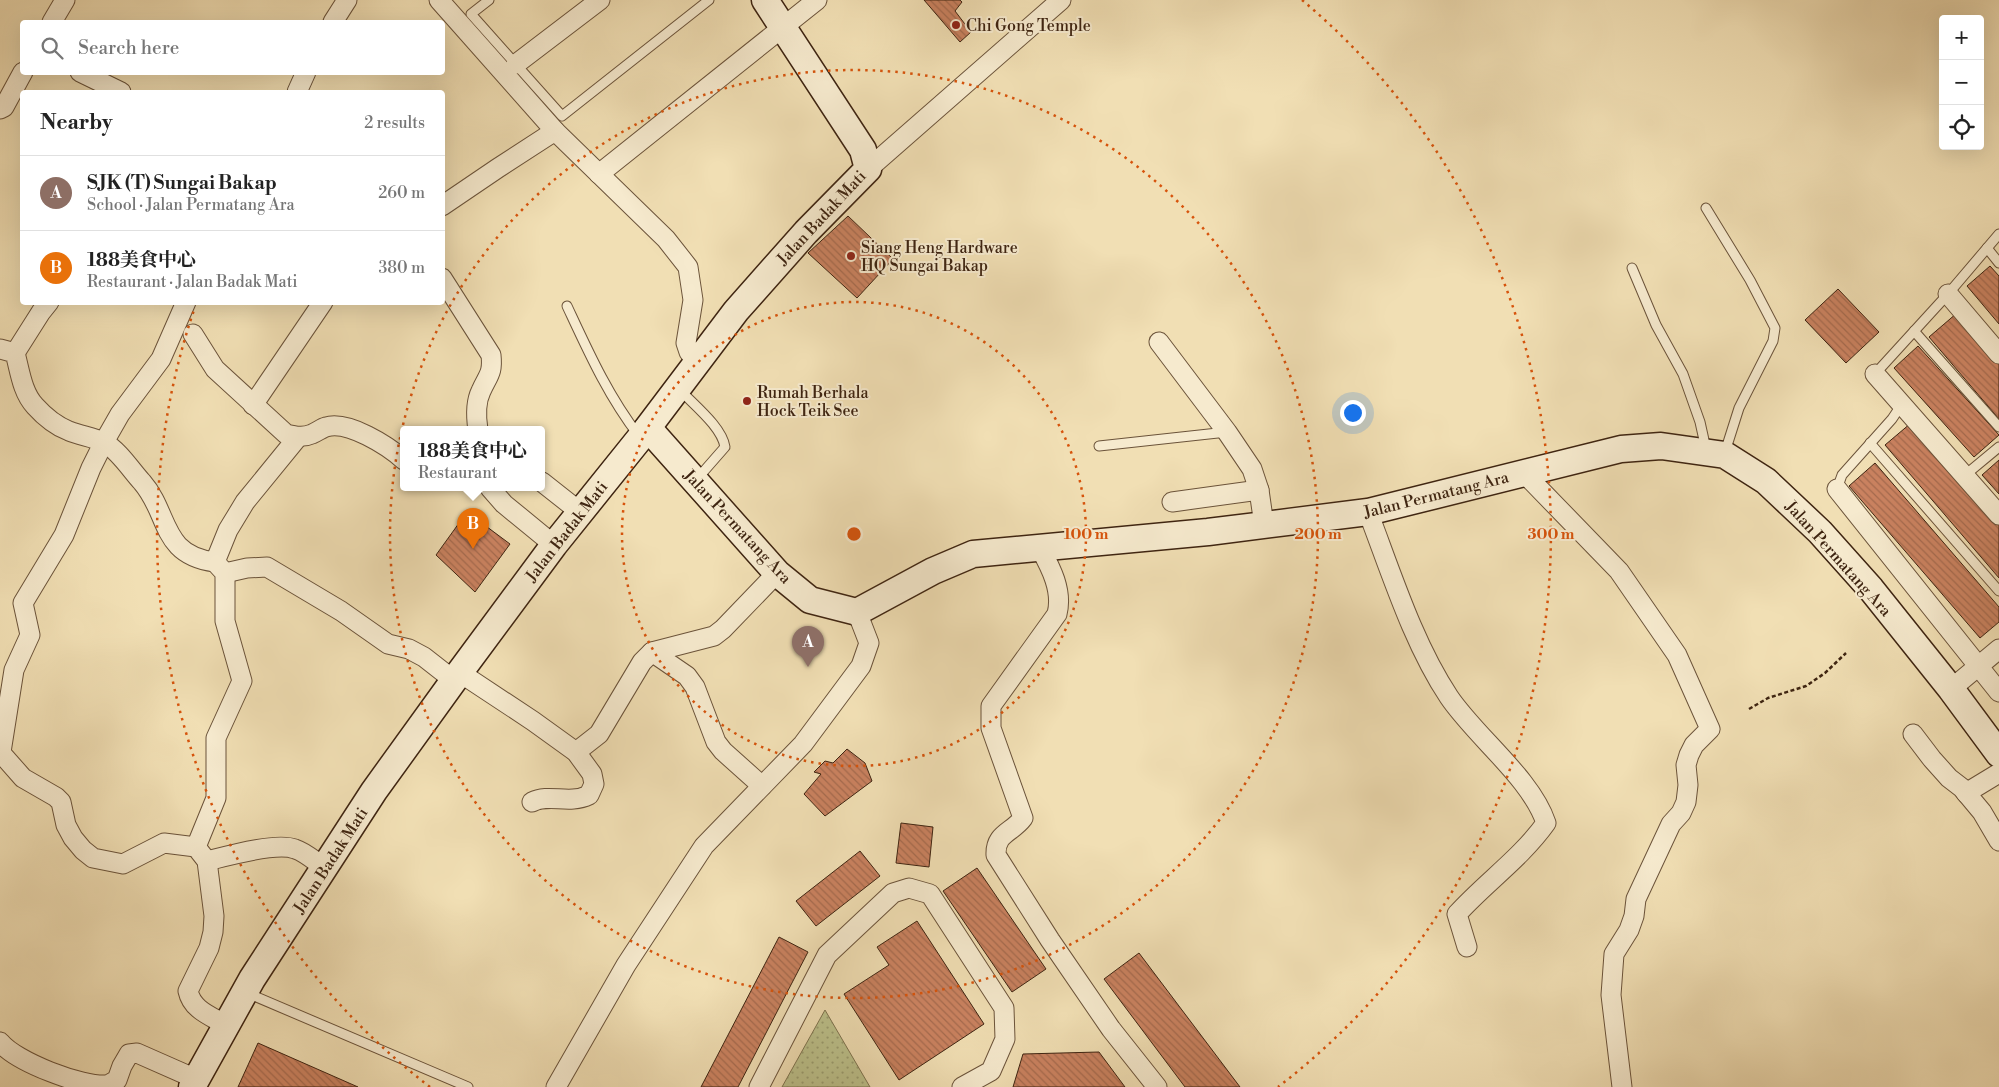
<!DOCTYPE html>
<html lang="en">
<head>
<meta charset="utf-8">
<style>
  body { margin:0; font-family:"Libre Bodoni","Noto Serif SC",serif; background:#f6f6f6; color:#222 }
  .controls { position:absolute; right:15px; top:15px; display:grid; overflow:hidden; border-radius:5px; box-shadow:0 5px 20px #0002 }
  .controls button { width:45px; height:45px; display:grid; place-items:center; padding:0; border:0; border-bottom:1px solid #e0e0e0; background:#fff; color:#222; font:25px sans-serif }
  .you { position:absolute; left:1352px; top:412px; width:18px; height:18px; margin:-12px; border:4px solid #fff; border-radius:50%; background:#1a73e8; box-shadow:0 0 0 8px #1a73e833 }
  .badge { display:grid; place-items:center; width:32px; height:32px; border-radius:50%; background:#2563eb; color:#fff; font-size:16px; font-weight:700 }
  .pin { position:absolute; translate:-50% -41px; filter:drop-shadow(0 1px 2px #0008) }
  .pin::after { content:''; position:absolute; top:26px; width:18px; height:15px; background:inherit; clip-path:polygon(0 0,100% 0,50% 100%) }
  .popup { position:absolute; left:400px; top:426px; width:145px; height:65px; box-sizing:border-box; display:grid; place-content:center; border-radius:5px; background:#fff; filter:drop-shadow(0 1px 4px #0005); font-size:16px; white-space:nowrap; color:#767676 }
  .popup b { font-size:19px; color:#222 }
  .popup::after { content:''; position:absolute; left:50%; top:100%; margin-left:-10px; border:10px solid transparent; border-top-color:#fff }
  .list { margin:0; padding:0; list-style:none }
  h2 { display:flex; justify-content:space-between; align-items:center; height:65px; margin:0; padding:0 20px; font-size:21px }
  h2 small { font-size:16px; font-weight:400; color:#767676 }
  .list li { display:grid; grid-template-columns:32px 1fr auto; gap:15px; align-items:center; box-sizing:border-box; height:75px; padding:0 20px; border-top:1px solid #e0e0e0 }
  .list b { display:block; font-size:19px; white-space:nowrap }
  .list p { margin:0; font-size:16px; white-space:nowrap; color:#767676 }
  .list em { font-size:16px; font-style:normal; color:#767676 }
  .icon { flex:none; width:28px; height:28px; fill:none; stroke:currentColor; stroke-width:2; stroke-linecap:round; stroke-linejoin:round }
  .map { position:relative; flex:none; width:1999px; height:1087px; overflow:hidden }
  .search { position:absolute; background:#fff; box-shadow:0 5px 20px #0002; left:20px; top:20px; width:425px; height:55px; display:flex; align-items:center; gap:12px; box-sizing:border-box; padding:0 18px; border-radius:5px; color:#767676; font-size:19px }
  .panel { position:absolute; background:#fff; box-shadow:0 5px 20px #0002; left:20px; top:90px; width:425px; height:215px; border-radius:5px }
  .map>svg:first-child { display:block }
  .park { fill:url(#park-dots); stroke:#7d724e }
  .building { fill:url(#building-back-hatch); stroke:#3e2411 }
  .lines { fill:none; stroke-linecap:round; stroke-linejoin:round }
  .service-casing { stroke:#6b533a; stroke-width:11 }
  .minor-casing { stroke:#6b533a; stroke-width:21 }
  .secondary-casing { stroke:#3e2411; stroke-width:29 }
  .path { stroke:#3e2411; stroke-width:2.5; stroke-dasharray:4 2.5; stroke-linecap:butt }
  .service { stroke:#f6eace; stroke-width:9 }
  .minor { stroke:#f6eace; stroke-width:19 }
  .secondary { stroke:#f6eace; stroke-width:26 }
  .ring { fill:none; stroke:#d7540c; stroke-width:2.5; stroke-dasharray:2.5 5 }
  .poi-dot { fill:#8f2418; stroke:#f6eace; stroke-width:2 }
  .labels { text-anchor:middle; stroke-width:4; stroke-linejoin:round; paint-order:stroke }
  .poi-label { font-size:16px; fill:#3e2411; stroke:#f6eace; text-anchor:start }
  .street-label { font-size:16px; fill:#3e2411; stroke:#f6eace }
  .centre { fill:#d7540c; stroke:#f6eace; stroke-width:2.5 }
  .ring-label { font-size:15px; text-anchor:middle; font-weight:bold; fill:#d7540c; stroke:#f6eace; stroke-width:4; stroke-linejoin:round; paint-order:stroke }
</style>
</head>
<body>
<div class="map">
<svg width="1999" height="1087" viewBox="0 0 1999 1087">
  <defs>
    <pattern id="park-dots" width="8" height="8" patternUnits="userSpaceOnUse" patternTransform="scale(1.25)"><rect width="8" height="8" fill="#bcc18b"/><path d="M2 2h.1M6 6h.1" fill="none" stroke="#9a9d70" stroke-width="1.8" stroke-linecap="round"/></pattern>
    <pattern id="building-back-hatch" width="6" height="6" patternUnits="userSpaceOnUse" patternTransform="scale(1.25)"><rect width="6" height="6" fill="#ca8260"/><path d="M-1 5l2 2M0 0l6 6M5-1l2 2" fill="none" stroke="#a56a4e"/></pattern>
  </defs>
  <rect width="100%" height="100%" fill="#f1dfb4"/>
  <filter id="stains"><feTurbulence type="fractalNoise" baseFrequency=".004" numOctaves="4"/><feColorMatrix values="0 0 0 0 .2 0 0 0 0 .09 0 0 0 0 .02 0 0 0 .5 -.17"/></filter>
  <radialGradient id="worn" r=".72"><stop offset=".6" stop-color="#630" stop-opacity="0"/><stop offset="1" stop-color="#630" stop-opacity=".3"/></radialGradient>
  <polygon class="park" points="825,1010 870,1087 782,1087"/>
  <g class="building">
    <polygon points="924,0 960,0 962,2 955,11 971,32 960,42"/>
    <polygon points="848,216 893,259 857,298 808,253"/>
    <polygon points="1990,266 1999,276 1999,324 1967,286"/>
    <polygon points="1838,289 1879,332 1846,363 1805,320"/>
    <polygon points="1957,313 1999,363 1999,419 1929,337"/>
    <polygon points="1918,346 1999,435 1974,457 1894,368"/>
    <polygon points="1911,423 1999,525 1999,578 1885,445"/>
    <polygon points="1999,460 1999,494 1982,475"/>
    <polygon points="1875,463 1999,607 1999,622 1980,638 1849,486"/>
    <polygon points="467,512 510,544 475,592 436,555"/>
    <polygon points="847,749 865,763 872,781 825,816 804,794 821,774 814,772 825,761 833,763"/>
    <polygon points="901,823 933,827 929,867 896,863"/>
    <polygon points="860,851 880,876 816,926 796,901"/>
    <polygon points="977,868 1046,969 1012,992 943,891"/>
    <polygon points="917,921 984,1024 899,1080 844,994 889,965 877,947"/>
    <polygon points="779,937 808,952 738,1087 701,1087"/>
    <polygon points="1139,953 1240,1087 1185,1087 1104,979"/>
    <polygon points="258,1043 358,1087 238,1087"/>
    <polygon points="1099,1052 1125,1087 1013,1087 1023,1054"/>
  </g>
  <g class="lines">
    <g class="service-casing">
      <g id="service">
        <polyline points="489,0 471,14 562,116 709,0"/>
        <polyline points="1706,208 1750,280 1775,328 1773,341 1739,408 1725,452"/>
        <polyline points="1987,248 1999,263"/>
        <polyline points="1632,268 1656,325 1683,374 1700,422 1704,440 1700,450"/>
        <path d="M567 306C588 351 608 396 639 436"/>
        <polyline points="1914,331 1999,427"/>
        <polyline points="1875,374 1948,294 1999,234"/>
        <path d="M680 390C694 405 722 427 725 447L697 479"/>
        <polyline points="1870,443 1999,591"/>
        <polyline points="1099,446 1227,432"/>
        <polyline points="1964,476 1999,447"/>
        <polyline points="1837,489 1842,475 1892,419 1902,404"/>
        <polyline points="247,993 468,1087"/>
      </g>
    </g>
    <g class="minor-casing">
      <g id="minor">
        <polyline points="439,0 555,131"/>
        <polyline points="52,22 65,0"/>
        <polyline points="333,22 347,0"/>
        <polyline points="516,64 600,0"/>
        <polyline points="80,72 121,92"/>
        <polyline points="297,92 306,72"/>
        <polyline points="0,109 4,107 23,72"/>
        <polyline points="868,169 1061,0"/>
        <polyline points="599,174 817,0"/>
        <polyline points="442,206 498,168 555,131 666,239 688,267 693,300 686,343 689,352 697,362"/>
        <path d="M442 278 491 355C493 374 488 375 481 391 475 403 476 417 478 430"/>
        <polyline points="1948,294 1999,354"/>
        <path d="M193 334 215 369 286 434C295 436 303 438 312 434 317 432 322 428 326 427 348 420 388 446 404 460"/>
        <polyline points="1159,342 1227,432 1252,469 1259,490 1264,525"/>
        <path d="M0 349 15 353C20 371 22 392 35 406 44 416 56 426 69 431 81 436 94 437 105 443 119 451 131 470 142 482 170 514 160 555 215 562"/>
        <polyline points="15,353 41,312 49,302"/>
        <polyline points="1875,374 1999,515"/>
        <polyline points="253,405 323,302"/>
        <polyline points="1524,473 1619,571 1677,655 1710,729 1694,745 1689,755 1686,765 1688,785 1686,802 1681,813 1671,824 1636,899 1634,916 1629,930 1614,954 1611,995 1622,1087"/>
        <polyline points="542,482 580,512"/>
        <polyline points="490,488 504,504 554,545"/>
        <polyline points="1837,489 1999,692"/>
        <polyline points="1172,502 1259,490"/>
        <path d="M1368 512C1391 572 1413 643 1449 697 1476 737 1531 778 1546 823 1521 858 1486 882 1457 914L1467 947"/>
        <path d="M1040 548C1051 568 1063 591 1057 614L991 706V728L1023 818C1012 833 995 833 996 855L1050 940 1111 1029 1157 1087"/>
        <path d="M225 573 247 568 267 567 341 611 388 644 409 649 424 657 447 675 468 678 533 721 576 752 592 774 594 784 589 795C568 805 550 793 532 802"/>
        <polyline points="652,652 687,676 695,687 716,742 723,751 762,786"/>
        <polyline points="1951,689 1999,649"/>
        <polyline points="1913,734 1932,759 1949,778 1962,788 1982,812 1999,841"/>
        <path d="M0 752 23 778 56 797 61 802 66 825 73 838 83 850 93 858 123 864 164 843 196 847 207 861 214 916 213 932 209 948 188 991C192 1010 211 1016 226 1025"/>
        <polyline points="1,752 14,670 30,635 23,603 64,535 91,468 104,442 120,414 161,359 186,302"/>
        <polyline points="576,752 599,734 642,662 652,652 714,636 723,629 777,573"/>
        <polyline points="1966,793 1999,773"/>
        <polyline points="196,847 216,798 216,738 242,681 225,621 225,573 215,562 228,530 245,502 298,437"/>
        <path d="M207 861C227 856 276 842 295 849 305 852 316 862 325 868"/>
        <path d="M0 1042C16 1062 82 1087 107 1085 110 1084 114 1081 117 1080L122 1066 129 1054 137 1053 196 1079"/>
        <polyline points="556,1087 626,965 704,846 803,744 861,666 869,643 857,612"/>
        <polyline points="759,1087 827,955 893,893 909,888 930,894 1004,1008 1005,1039 991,1071 962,1087"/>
      </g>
    </g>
    <g class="secondary-casing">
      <g id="secondary">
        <polyline points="648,428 777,573 810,600 857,612 933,571 973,554 1208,532 1368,512 1621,449 1661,446 1725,455 1766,481 1820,532 1871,589 1951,689 1999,754"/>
        <polyline points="192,1087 252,979 374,791 457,676 554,545 640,438 736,311 806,232 868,169 863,150 765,0"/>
      </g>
    </g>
    <polyline class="path" points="1749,709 1768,698 1806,686 1825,673 1846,653"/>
    <use href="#service" class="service"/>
    <use href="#minor" class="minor"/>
    <use href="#secondary" class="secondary"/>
  </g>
  <g class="ring">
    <circle cx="854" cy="534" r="232"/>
    <circle cx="854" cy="534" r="464"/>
    <path d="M430 1087A697 697 0 0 1 195 307M1302 0A697 697 0 0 1 1278 1087"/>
  </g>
  <g class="poi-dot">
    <circle cx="956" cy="25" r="5"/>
    <circle cx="851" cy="256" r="5"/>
    <circle cx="747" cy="401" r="5"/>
  </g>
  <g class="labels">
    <g class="poi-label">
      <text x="966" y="31">Chi Gong Temple</text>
      <text x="861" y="253">Siang Heng Hardware<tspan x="861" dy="18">HQ Sungai Bakap</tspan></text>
      <text x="757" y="398">Rumah Berhala<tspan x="757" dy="18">Hock Teik See</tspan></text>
    </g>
    <g class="street-label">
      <text transform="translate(821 217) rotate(-47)" y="6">Jalan Badak Mati</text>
      <text transform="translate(1436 494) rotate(-14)" y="6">Jalan Permatang Ara</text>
      <text transform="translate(738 526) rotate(47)" y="6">Jalan Permatang Ara</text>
      <text transform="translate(566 531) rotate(-52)" y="6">Jalan Badak Mati</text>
      <text transform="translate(1839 558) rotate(48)" y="6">Jalan Permatang Ara</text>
      <text transform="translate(330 860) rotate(-57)" y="6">Jalan Badak Mati</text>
    </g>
  </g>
  <circle cx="854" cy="534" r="8" class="centre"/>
  <g class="ring-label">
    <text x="1086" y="539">100 m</text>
    <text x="1318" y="539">200 m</text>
    <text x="1551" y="539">300 m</text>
  </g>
  <rect width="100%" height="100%" filter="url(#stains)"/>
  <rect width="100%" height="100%" fill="url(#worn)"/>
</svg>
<div class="controls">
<button>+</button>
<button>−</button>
<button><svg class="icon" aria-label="locate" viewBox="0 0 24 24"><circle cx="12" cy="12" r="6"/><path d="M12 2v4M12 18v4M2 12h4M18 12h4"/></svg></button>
</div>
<div class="you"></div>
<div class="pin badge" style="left:808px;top:667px;background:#8d6e63">A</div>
<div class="pin badge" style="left:473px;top:549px;background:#e8710a">B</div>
<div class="popup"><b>188美食中心</b>Restaurant</div>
<div class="search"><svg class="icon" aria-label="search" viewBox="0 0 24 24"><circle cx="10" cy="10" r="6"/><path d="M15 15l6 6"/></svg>Search here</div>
<section class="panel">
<h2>Nearby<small>2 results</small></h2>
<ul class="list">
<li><span class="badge" style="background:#8d6e63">A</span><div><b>SJK (T) Sungai Bakap</b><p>School · Jalan Permatang Ara</p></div><em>260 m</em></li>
<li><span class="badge" style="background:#e8710a">B</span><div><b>188美食中心</b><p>Restaurant · Jalan Badak Mati</p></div><em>380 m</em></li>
</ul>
</section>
</div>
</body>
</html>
